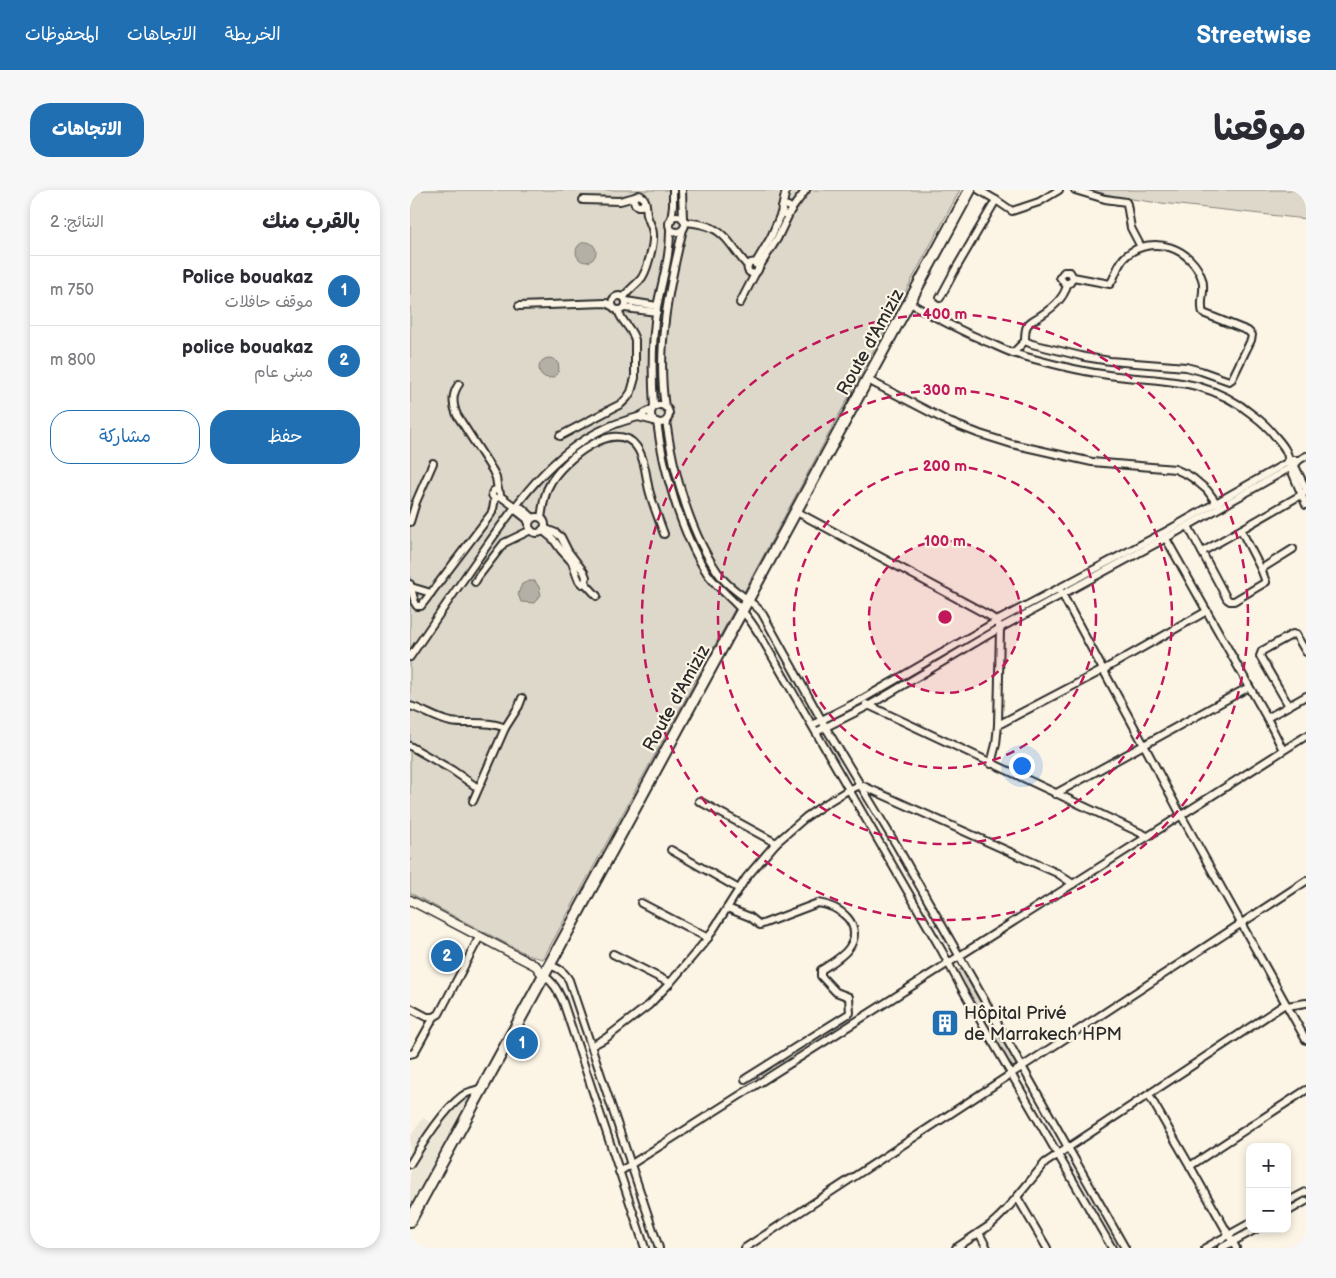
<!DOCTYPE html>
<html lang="ar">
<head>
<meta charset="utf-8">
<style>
  body { margin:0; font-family:"Balsamiq Sans","Playpen Sans Arabic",sans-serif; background:#f7f7f7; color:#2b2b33; direction:rtl }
  .controls { position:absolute; right:15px; bottom:15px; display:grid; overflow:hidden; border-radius:10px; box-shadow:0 2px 8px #0003 }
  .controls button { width:45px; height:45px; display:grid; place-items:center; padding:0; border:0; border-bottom:1px solid #e1e1e2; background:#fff; color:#2b2b33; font:25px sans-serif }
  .you { position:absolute; left:611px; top:575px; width:18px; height:18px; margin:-12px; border:4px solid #fff; border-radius:50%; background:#1a73e8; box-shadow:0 0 0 8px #1a73e833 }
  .badge { display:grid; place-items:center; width:32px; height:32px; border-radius:50%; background:#1f6fb2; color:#fff; font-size:16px; font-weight:700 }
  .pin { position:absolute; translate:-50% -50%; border:2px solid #fff; box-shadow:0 1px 5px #0006 }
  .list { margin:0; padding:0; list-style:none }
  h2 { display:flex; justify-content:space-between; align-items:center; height:65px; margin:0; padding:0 20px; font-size:21px }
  h2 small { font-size:16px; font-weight:400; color:#7c7c81 }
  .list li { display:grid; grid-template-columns:32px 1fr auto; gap:15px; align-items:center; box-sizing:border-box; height:70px; padding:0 20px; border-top:1px solid #e1e1e2 }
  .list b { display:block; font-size:19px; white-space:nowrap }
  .list p { margin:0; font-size:16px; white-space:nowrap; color:#7c7c81 }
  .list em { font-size:16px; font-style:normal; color:#7c7c81 }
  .actions { display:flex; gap:10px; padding:15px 20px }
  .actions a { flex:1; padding:11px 0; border:1px solid #1f6fb2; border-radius:20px; text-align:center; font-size:18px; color:#1f6fb2 }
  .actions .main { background:#1f6fb2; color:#fff }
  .map { position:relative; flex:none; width:896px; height:1058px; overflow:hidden; direction:ltr; border-radius:20px }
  header { display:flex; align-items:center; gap:30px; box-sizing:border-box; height:70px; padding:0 25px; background:#1f6fb2; color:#fff }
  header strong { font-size:24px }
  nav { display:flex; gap:28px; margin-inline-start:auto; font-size:18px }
  .intro { display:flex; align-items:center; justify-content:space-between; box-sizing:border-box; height:120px; padding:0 30px }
  h1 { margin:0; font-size:35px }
  .button { padding:12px 22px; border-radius:20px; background:#1f6fb2; color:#fff; font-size:18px; font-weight:700 }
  main { display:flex; gap:30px; padding:0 30px }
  aside { flex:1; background:#fff; border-radius:20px; box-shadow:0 2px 8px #0003 }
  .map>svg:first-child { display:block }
  .built { fill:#ece6d7 }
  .green { fill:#ded8ca; stroke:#84827a }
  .water { fill:#b4b0a5; stroke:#7d7b74 }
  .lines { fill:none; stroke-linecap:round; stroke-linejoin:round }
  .minor-casing { stroke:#2b2b2b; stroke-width:10 }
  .tertiary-casing { stroke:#2b2b2b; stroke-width:11 }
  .primary-casing { stroke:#2b2b2b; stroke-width:14 }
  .minor { stroke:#fcf5e5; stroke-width:6 }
  .tertiary { stroke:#fcf5e5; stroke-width:8 }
  .primary { stroke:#fcf5e5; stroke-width:10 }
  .ring { fill:none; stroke:#c2185b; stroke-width:2.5; stroke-dasharray:9 6 }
  .labels { text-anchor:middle; stroke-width:4.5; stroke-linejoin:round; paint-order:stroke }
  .street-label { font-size:18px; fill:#2b2b2b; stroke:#fcf5e5 }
  .poi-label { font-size:18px; fill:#2b2b2b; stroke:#fcf5e5; text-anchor:start }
  .centre { fill:#c2185b; stroke:#fcf5e5; stroke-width:2.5 }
  .ring-label { font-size:15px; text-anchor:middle; font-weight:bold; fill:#c2185b; stroke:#fcf5e5; stroke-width:4.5; stroke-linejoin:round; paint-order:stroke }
</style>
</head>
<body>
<header>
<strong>Streetwise</strong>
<nav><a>الخريطة</a><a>الاتجاهات</a><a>المحفوظات</a></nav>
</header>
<div class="intro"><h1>موقعنا</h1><a class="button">الاتجاهات</a></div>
<main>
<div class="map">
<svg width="896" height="1058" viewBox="0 0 896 1058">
  <rect width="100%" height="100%" fill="#fcf5e5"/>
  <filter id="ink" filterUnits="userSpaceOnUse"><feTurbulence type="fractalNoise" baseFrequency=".02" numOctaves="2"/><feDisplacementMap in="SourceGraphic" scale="10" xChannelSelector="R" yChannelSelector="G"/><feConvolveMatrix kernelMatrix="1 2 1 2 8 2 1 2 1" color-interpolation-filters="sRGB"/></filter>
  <g filter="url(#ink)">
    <polygon class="built" points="70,893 0,1023 0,947 13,928 22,933 44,907 59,897"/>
    <g class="green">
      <polygon points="0,0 550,0 329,411 133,769 120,766 0,703"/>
      <polygon points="679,0 896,0 896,29 742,12 708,7"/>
      <polygon points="551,779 606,875 600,878 546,782"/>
    </g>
    <g class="water">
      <circle cx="176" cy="62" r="10"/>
      <circle cx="139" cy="178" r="10"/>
      <polygon points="119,391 125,391 129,397 131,405 124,413 111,412 108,404 112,394"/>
    </g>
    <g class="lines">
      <g class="minor-casing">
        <g id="minor">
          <polyline points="272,0 273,29"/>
          <polyline points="569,0 586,10 602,21 629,12 649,0"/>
          <polyline points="665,0 695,9 716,12 717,14 721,38 731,57"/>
          <polyline points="173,10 210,11 225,7"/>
          <circle cx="376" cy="20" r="4.5"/>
          <polyline points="372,18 376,0"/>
          <polyline points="381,20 396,0"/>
          <circle cx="267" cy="34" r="8"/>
          <polyline points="261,31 263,15 263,0"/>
          <path d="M275 32C284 33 294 34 302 38 318 45 326 64 338 76"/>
          <circle cx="343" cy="78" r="5.5"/>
          <polyline points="345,74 361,47 372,21"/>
          <polyline points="348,79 367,49 379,24"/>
          <circle cx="209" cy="113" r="7"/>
          <path d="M214 107C219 99 224 97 230 90 237 83 244 54 243 44 243 38 239 32 237 25 236 17 237 7 229 5L225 7 224 11 225 14 228 16H232L235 11"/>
          <polyline points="530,108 545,80 586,10"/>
          <polyline points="216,111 247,116"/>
          <polyline points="330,113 345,84"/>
          <path d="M500 113C524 127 549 140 575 151 585 155 596 161 606 164 634 172 663 180 692 184 749 193 795 185 843 225 851 231 859 238 865 246 871 253 880 263 878 272L896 315"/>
          <polyline points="109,116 196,113 202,116"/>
          <polyline points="215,118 247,122"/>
          <path d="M615 151 622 154 675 167 700 171 776 177 791 181 819 191 822 189 841 150 842 145 838 141 793 123C789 112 796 100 792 89 782 58 743 44 717 65 706 74 707 85 700 94L663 87 660 82H654L650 87 654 93H660L663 87"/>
          <path d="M603 163 615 151C615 146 615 140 617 136 620 131 626 129 630 126 641 119 656 107 657 93"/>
          <polyline points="458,190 539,232 570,244 602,254 682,272 765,279 778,285 784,289 797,300 808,315"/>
          <path d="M49 194C42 204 42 213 47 225L83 281 86 288 88 300"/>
          <circle cx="250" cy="224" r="9"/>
          <path d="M244 217C242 186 242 147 247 117 252 91 261 64 260 37"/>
          <path d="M255 217C246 157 259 97 273 39"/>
          <polyline points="242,219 228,227 244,231"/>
          <path d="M256 231C263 281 281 348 312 388 323 402 341 409 352 423L416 538 487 656 715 1058"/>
          <path d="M247 232C253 279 271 343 297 383 307 398 322 408 333 422 340 429 345 438 351 447L532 761 551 797 702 1058"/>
          <path d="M150 246 203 218 211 214 217 208 221 202 225 188V150C222 138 211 132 208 120"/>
          <polyline points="883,272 896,299"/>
          <circle cx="86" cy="304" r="4"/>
          <polyline points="90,306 104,316 108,322 117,329 119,334"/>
          <polyline points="104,316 112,318 123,328"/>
          <polyline points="387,322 578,425 587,431 590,438 588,535 586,554 581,574"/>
          <circle cx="127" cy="335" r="8"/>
          <path d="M131 328C133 316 134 303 141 292 153 271 204 228 226 256 235 268 236 287 239 300 243 315 249 330 254 344"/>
          <polyline points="0,332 6,312 23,273"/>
          <polyline points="778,336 817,409 820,411 824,411 856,392 851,379 831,340"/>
          <polyline points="132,340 143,349 151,360 162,372 167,386 169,391 172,394 175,393 176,387 174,382 158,361 151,347 146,343 134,338"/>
          <polyline points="755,347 857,528 873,560"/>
          <polyline points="792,362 896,302"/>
          <polyline points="851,379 883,359"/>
          <polyline points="65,392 68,387 94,353 121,340"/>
          <polyline points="175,393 187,406"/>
          <polyline points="0,394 5,413 7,416 11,416 81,324 83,319 85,308"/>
          <polyline points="1,397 21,403"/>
          <polyline points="651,402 734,555 771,625 896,850"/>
          <path d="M0 467C23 433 46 400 69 367 103 318 140 263 196 238 206 233 217 230 228 227"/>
          <polyline points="456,514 720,638 735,645 736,647"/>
          <path d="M0 516C14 520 26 529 41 532 58 535 79 530 95 538"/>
          <polyline points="879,516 850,466 852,461 883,444 886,445 896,462"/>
          <polyline points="857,528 896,506"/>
          <polyline points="402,535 451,510 587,431 753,343 878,272 882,270 889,270"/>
          <polyline points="588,535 693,480 797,421"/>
          <polyline points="406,542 458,516 590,438 756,348 885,275 889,270 896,266"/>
          <polyline points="0,556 42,580 68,598"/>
          <polyline points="645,604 839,497"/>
          <polyline points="63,611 95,538 109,516 112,508"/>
          <polyline points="289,611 366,653"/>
          <polyline points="261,660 329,699"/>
          <polyline points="231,713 298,748"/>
          <path d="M317 718 340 727 350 735 408 713C429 715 455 735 439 758 433 767 420 774 411 780V786L426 802 439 807 440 823 335 889"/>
          <polyline points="203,764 260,793"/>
          <path d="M139 775C148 778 154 781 159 790L249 1058"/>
          <path d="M133 785C144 792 148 801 153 812L235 1058"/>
          <polyline points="877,816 896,813"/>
          <polyline points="0,818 17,827 24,827"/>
          <polyline points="181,856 196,848 239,815 260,793 298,748 336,688 366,653 396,627 415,614 438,600 451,595 647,683 663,694"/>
          <polyline points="0,864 4,863 24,827 29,824 70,746"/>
          <polyline points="739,905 780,976 826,1058"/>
          <path d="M0 974C12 954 37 914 57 903 61 901 67 900 72 898"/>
          <polyline points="780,976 896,900"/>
          <polyline points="209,982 896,546"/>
          <polyline points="607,1007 637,1058"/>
          <polyline points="877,1012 896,1002"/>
          <polyline points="877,1022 896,1011"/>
          <polyline points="569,1043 577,1058"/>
          <path d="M335 1058C522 935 710 814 896 691"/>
          <polyline points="546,1058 579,1036 587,1029 597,1019 635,973 875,814"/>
          <polyline points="795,1058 840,1033"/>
          <polyline points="811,1058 846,1039"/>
        </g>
      </g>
      <g class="tertiary-casing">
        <polyline id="tertiary" points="0,710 126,776 133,785"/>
      </g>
      <g class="primary-casing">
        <path id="primary" d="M0 1031C186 687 376 345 560 0"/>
      </g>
      <use href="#minor" class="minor"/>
      <use href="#tertiary" class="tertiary"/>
      <use href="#primary" class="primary"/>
    </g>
  </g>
  <circle cx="535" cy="427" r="76" fill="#c2185b" fill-opacity=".12"/>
  <g class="ring">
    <circle cx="535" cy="427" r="76"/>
    <circle cx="535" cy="427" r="151"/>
    <circle cx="535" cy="427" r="227"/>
    <circle cx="535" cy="427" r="303"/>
  </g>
  <defs>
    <g id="building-square" transform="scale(1.4375)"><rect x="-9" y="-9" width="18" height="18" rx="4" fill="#1f6fb2" stroke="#fcf5e5"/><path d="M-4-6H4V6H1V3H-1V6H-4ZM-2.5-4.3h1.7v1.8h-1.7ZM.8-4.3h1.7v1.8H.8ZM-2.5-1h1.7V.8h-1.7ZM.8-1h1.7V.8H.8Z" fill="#fff"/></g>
  </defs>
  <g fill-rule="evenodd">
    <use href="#building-square" x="535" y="833"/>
  </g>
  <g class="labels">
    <g class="street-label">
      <text transform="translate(460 152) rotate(-61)" y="6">Route d'Amiziz</text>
      <text transform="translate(266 508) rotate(-61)" y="6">Route d'Amiziz</text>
    </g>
    <g class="poi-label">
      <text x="554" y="829">Hôpital Privé<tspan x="554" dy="21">de Marrakech HPM</tspan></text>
    </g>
  </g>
  <circle cx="535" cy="427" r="8" class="centre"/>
  <g class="ring-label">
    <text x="535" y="129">400 m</text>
    <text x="535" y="205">300 m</text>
    <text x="535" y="281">200 m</text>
    <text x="535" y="356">100 m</text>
  </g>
</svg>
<div class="controls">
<button>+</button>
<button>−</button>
</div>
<div class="you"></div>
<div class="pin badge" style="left:112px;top:853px">1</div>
<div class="pin badge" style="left:37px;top:766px">2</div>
</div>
<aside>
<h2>بالقرب منك<small>النتائج: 2</small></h2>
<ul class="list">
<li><span class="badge">1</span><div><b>Police bouakaz</b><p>موقف حافلات</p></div><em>750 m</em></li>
<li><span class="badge">2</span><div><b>police bouakaz</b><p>مبنى عام</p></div><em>800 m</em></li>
</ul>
<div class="actions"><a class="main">حفظ</a><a>مشاركة</a></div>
</aside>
</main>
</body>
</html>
